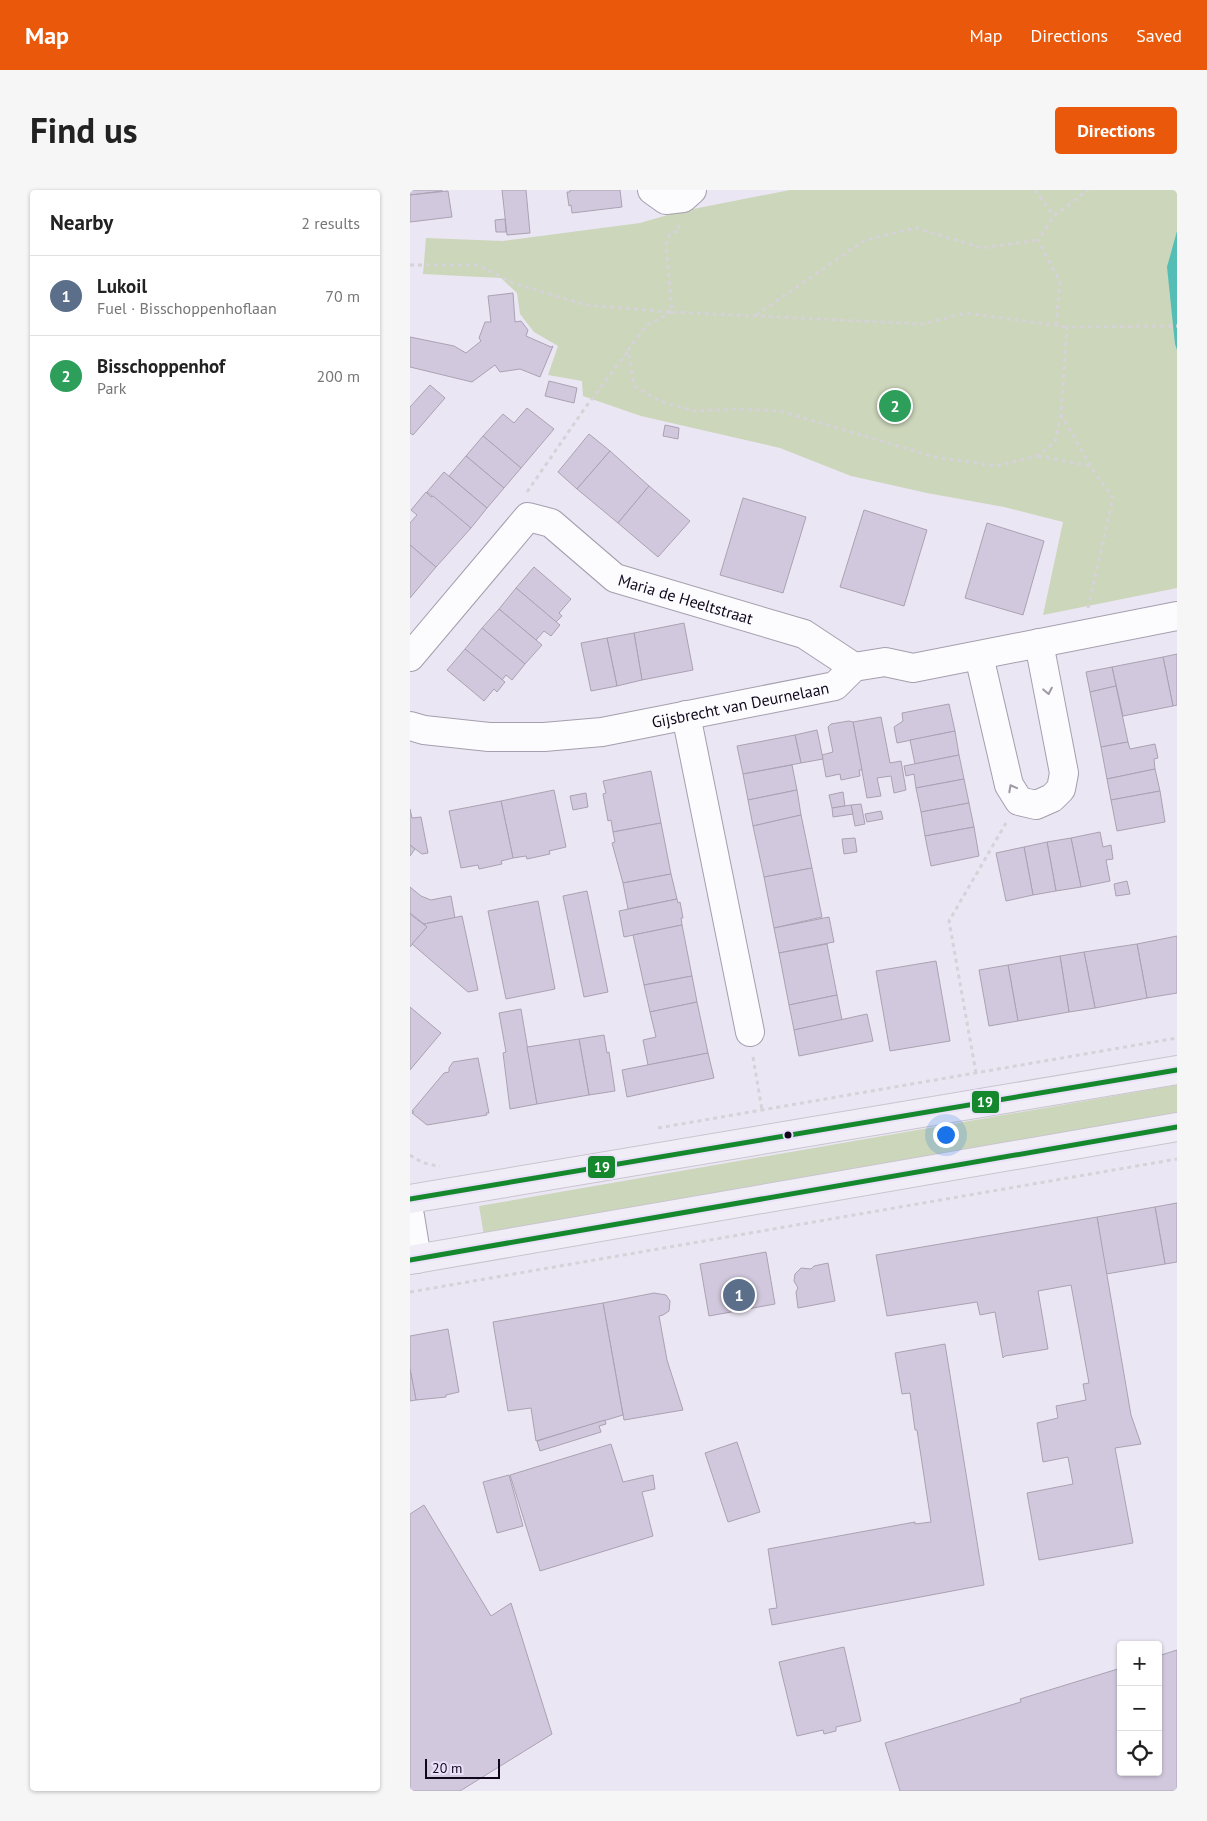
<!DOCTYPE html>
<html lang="en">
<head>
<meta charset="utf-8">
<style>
  body { margin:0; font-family:"PT Sans",sans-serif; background:#f6f6f6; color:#222 }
  .controls { position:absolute; right:15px; bottom:15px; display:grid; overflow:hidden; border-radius:5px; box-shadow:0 1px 4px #0004 }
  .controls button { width:45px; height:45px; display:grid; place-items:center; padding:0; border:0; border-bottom:1px solid #e0e0e0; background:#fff; color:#222; font:25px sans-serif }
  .scale { position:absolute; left:15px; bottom:12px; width:75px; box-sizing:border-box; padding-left:5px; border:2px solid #10071c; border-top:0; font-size:14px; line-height:18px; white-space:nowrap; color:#10071c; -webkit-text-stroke:4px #eae0f9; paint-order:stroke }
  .you { position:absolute; left:535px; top:944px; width:18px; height:18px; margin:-12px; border:4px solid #fff; border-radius:50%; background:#1a73e8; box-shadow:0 0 0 8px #1a73e833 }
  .badge { display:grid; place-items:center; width:32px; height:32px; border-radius:50%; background:#ea580c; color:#fff; font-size:16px; font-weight:700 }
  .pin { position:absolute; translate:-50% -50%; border:2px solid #fff; box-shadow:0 1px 5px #0006 }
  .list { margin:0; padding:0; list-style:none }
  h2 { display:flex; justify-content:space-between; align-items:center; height:65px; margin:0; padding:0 20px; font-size:21px }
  h2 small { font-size:16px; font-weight:400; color:#767676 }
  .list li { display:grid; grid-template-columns:32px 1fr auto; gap:15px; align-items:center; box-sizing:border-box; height:80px; padding:0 20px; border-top:1px solid #e0e0e0 }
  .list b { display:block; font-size:19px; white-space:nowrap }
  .list p { margin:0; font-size:16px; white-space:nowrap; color:#767676 }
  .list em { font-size:16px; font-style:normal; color:#767676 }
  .icon { flex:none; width:28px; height:28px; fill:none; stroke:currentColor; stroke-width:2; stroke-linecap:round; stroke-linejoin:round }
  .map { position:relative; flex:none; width:767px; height:1601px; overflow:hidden; border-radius:5px }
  header { display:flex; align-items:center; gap:30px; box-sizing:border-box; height:70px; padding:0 25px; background:#ea580c; color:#fff }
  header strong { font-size:24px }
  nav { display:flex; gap:28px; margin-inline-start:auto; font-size:18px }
  .intro { display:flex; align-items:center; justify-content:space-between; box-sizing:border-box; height:120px; padding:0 30px }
  h1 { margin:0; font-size:35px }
  .button { padding:12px 22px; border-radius:5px; background:#ea580c; color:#fff; font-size:18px; font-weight:700 }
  main { display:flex; gap:30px; padding:0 30px }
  aside { flex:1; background:#fff; border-radius:5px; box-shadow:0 1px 4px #0004 }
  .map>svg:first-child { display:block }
  .green { fill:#ccd6ba }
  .water { fill:#53bdb6 }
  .building { fill:#d1c8dd; stroke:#aaa2b3 }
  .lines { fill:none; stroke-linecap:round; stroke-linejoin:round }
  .minor-casing { stroke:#a59eae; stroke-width:30 }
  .major-casing { stroke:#c8c5ce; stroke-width:30 }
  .path { stroke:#d5d2d8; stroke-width:3; stroke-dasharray:4 4; stroke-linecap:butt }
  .minor { stroke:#fcfbfd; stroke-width:28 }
  .major { stroke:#f1edf6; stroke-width:28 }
  .bus-1-casing { stroke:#eae0f9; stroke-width:9 }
  .bus-1 { stroke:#15882e; stroke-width:5 }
  .oneway { stroke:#9e99a3 }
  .bus-dot { fill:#10071c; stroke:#eae0f9; stroke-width:2 }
  .labels { text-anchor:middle; stroke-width:4; stroke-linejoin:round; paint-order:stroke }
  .street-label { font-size:16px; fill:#10071c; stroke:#eae0f9 }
  .line-badge { stroke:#eae0f9; stroke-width:2 }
  .badge-label { font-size:14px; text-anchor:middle; font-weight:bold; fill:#fff }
</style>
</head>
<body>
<header>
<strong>Map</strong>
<nav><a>Map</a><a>Directions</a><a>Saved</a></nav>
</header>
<div class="intro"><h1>Find us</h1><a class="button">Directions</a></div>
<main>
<aside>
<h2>Nearby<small>2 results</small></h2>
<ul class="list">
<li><span class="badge" style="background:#5c6f8a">1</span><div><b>Lukoil</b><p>Fuel · Bisschoppenhoflaan</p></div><em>70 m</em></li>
<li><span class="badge" style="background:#2e9e5b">2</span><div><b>Bisschoppenhof</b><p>Park</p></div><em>200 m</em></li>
</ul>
</aside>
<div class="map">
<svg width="767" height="1601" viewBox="0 0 767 1601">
  <rect width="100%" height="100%" fill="#ebe6f3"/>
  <g class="green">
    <polygon points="380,0 767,0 767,398 633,425 653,332 594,317 517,303 441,286 370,258 231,226 173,206 172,191 138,185 148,156 124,142 110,124 107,103 91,88 13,84 16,48 93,51 230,33 268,22"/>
    <polygon points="767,895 767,927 74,1046 69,1016"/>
  </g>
  <polygon class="water" points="767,41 767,160 765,154 757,77"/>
  <g class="building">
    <polygon points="0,0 32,0 32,1 0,5"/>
    <polygon points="92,0 116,0 120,43 97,45"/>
    <polygon points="160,0 210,0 212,17 162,23 161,15 159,16 157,2 160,2"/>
    <polygon points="38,1 42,27 0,32 0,5"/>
    <polygon points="95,29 96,42 86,42 85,30"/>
    <polygon points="103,103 105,132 111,131 118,140 116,146 141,157 143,156 130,187 110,179 90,182 85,175 62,192 0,177 0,147 44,156 56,163 71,151 69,148 75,132 81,132 78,106"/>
    <polygon points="139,191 167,198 164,213 135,206"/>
    <polygon points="20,195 35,208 3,245 0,243 0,217"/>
    <polygon points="117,218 144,239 111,278 73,246 93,224 104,233"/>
    <polygon points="255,235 269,238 268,249 253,246"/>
    <polygon points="179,244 200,261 167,299 148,282"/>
    <polygon points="73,246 111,278 94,298 56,266"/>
    <polygon points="200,261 239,296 208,333 167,299"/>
    <polygon points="56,266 94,298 77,318 39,286"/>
    <polygon points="34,282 77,318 61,338 17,302"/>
    <polygon points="239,296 280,331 248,367 208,333"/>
    <polygon points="16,302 21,307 23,306 61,338 26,377 0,355 0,333 7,325 1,320"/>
    <polygon points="333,308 396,327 373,403 310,385"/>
    <polygon points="454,320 517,340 494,416 430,397"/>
    <polygon points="577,333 634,351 613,425 555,408"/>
    <polygon points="0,355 26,377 0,408"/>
    <polygon points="124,377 161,409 149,423 152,426 146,432 106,398"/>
    <polygon points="106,398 150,435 141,446 134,441 126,450 89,419"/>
    <polygon points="89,419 132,455 115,474 72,438"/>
    <polygon points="274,433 283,480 232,490 224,443"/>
    <polygon points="72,438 115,474 102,490 96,485 92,490 55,459"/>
    <polygon points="224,443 232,490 207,496 197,448"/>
    <polygon points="197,448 207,496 181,501 171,453"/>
    <polygon points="55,459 95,492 87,502 84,499 74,511 37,480"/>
    <polygon points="767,464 767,515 763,516 753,467"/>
    <polygon points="753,467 763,516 713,526 702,477"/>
    <polygon points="702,477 706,496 680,502 676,482"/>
    <polygon points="706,496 718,552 691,557 680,502"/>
    <polygon points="539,514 545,541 487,553 484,537 493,531 492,523"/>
    <polygon points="471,527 480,573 491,571 496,600 484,603 481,586 467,588 471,606 457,608 443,532"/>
    <polygon points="439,531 443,532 452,580 449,580 450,586 431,590 430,584 416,587 412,565 423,562 418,537 421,534"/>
    <polygon points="407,540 413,569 391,573 385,545"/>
    <polygon points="545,541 549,565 505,574 500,550"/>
    <polygon points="385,545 391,573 333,584 327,556"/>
    <polygon points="718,552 720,559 745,554 748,568 744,569 745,579 697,589 691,557"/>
    <polygon points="549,565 554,589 506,598 504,584 496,586 494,576"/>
    <polygon points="382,575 387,600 338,610 333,584"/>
    <polygon points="745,579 750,601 701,610 697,589"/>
    <polygon points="241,581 251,633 203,642 201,630 198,631 193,604 196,603 193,591"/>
    <polygon points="554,589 559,613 511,622 506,598"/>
    <polygon points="144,600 156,657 139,661 140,664 117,669 116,666 103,668 91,611"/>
    <polygon points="387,600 391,625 343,636 338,610"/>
    <polygon points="750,601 755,632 707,641 701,610"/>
    <polygon points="433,602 435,616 422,618 419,605"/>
    <polygon points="176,603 178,617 163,620 160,606"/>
    <polygon points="91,611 103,668 91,671 92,674 69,679 68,675 51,678 39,621"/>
    <polygon points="559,613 564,637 515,646 511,622"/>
    <polygon points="451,614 455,634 445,636 441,615"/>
    <polygon points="441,615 443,624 423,627 422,618"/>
    <polygon points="0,619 2,628 11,627 18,663 12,664 0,655"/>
    <polygon points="471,621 473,629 457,632 455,624"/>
    <polygon points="391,625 402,678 354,687 343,636"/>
    <polygon points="251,633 261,684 213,693 202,653 205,652 203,642"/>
    <polygon points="564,637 569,666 521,676 515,646"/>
    <polygon points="690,642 693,657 701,655 703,669 696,670 700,691 671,697 661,648"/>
    <polygon points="445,648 447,662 434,664 432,649"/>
    <polygon points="661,648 671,697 646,701 637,652"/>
    <polygon points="637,652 646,701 623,705 614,657"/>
    <polygon points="0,655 5,659 0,666"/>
    <polygon points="614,657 623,705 596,711 586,663"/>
    <polygon points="402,678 412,727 364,738 354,687"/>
    <polygon points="261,684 267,709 218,719 213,693"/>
    <polygon points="717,691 720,704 706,706 704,694"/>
    <polygon points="0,697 11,706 21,710 41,706 45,728 14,734 0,723"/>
    <polygon points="177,701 198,802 174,807 153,706"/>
    <polygon points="267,709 268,713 270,712 273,728 271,728 272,735 214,747 209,721"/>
    <polygon points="128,711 145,799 96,809 78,721"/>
    <polygon points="0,724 17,737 0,757"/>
    <polygon points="52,726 68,800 58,802 2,754 17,737 14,734"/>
    <polygon points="419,727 424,752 369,763 364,738"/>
    <polygon points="272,735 282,786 234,795 223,745"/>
    <polygon points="767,746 767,803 737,808 727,754"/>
    <polygon points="417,754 427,805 379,815 369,763"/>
    <polygon points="727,754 737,808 685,818 674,762"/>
    <polygon points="674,762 685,818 659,822 650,766"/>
    <polygon points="650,766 659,822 608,831 598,775"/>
    <polygon points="526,771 540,851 480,861 466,781"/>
    <polygon points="598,775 608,831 579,836 569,780"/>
    <polygon points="282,786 287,812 240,822 234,795"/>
    <polygon points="427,805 432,830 384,840 379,815"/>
    <polygon points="287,812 298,863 238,875 233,850 246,847 240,822"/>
    <polygon points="0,817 31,843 0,880"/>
    <polygon points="111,819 127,914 100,919 93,863 96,862 89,823"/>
    <polygon points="457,824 463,851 389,866 384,840"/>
    <polygon points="194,845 197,863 199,862 205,901 179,905 169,849"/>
    <polygon points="169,849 179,905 127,914 117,857"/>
    <polygon points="298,863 304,888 217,907 212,880"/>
    <polygon points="68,868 79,923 76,923 77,925 17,935 2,923 4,922 2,921 34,883 39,882 39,878 43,872"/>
    <polygon points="767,1013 767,1072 755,1074 745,1017"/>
    <polygon points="745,1017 755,1074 696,1084 687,1027"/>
    <polygon points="687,1027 721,1225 731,1254 705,1258 723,1353 629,1370 617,1303 663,1294 658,1267 633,1272 627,1233 648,1228 646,1216 676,1210 673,1194 679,1193 661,1095 628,1101 638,1159 595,1166 593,1168 585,1122 570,1125 567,1112 477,1126 466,1065"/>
    <polygon points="356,1062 365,1114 299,1126 290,1074"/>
    <polygon points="418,1073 425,1111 388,1118 386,1102 388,1098 384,1091 385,1084 391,1078 401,1079 404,1076"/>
    <polygon points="244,1103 256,1105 260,1111 259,1121 253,1125 249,1126 257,1170 273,1220 214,1230 193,1113"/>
    <polygon points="193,1113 213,1225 126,1251 121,1218 98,1221 83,1132"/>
    <polygon points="38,1139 49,1202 36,1205 36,1207 6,1210 0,1179 0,1146"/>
    <polygon points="535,1154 574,1395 362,1435 359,1419 367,1418 358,1359 505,1332 505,1334 521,1332 507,1240 505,1240 500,1203 492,1204 485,1163"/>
    <polygon points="0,1179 6,1210 0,1211"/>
    <polygon points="195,1230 196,1234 189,1236 191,1242 130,1261 127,1251"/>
    <polygon points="327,1252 350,1322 318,1332 295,1263"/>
    <polygon points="201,1254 213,1292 243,1285 245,1299 232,1302 243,1346 130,1381 100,1285"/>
    <polygon points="99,1285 113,1336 87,1343 73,1292"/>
    <polygon points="14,1315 81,1426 101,1413 142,1544 50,1601 0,1601 0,1324"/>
    <polygon points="434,1457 451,1531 426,1537 426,1541 414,1544 413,1540 387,1546 369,1472"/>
    <polygon points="767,1460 767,1601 490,1601 475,1553 611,1512 610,1509 711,1478 711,1582 748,1582 748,1466"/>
  </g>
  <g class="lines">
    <g class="minor-casing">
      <g id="minor">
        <polyline points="242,0 256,10 273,8 282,0"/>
        <polyline points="569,466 599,595 609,611 626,615 642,608 651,599 654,583 629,453"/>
        <path id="s1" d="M0 467 118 327 141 333 205 388 394 444 444 477"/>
        <polyline points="276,525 340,842"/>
        <path id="s2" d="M0 536 14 540 79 547H134L192 542 425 496 444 477 475 472 503 478 767 426"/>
        <polyline points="0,1026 7,1069"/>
      </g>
    </g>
    <g class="major-casing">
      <g id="major">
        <polyline points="0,1009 767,880"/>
        <polyline points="0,1070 767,937"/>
      </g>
    </g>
    <g class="path">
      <polyline points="625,0 644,26"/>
      <polyline points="268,35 269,41 260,43 256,54 262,122 513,134 556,123 657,137"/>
      <polyline points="0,75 68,75 103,93 176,115 261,122"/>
      <polyline points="262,122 237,135 218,160 224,196 250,211 283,221 329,219 370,221 525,267 586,276 627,266 645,252 651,224"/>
      <polyline points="346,125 455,50 506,38 572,58 628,50"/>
      <polyline points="646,135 650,92 628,50 644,26 678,0"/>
      <polyline points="628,266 681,276"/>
      <polyline points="117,302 175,218 218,161"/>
      <polyline points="678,418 703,308 681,277 651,224 657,137 767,136"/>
      <polyline points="343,867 352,920"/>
      <polyline points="566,883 539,731 596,633"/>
      <polyline points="248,938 767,848"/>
      <path d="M0 965C10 972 18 975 30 976"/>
      <polyline points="0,1102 767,969"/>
    </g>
    <use href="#minor" class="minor"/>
    <use href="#major" class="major"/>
    <g class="bus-1-casing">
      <g id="bus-1">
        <polyline points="0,1009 767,880"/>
        <polyline points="0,1070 767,937"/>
      </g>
    </g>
    <use href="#bus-1" class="bus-1"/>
  </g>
  <defs><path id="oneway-chevron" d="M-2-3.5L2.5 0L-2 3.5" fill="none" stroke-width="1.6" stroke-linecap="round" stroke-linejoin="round" transform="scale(1.25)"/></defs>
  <g class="oneway">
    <use href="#oneway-chevron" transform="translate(638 501) rotate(79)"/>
    <use href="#oneway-chevron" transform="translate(602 598) rotate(-118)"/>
  </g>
  <circle class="bus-dot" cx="378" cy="945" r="4.5"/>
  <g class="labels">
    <g class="street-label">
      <text dy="6" stroke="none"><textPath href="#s1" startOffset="365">Maria de Heeltstraat</textPath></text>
      <text dy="6" stroke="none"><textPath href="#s2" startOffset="334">Gijsbrecht van Deurnelaan</textPath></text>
    </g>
  </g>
  <g class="line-badge">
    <rect x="561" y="900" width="29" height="24" rx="5" fill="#15882e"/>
    <rect x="177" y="965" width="29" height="24" rx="5" fill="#15882e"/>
  </g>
  <g class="badge-label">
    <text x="575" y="917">19</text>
    <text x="192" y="982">19</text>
  </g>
</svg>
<div class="controls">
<button>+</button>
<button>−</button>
<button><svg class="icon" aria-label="locate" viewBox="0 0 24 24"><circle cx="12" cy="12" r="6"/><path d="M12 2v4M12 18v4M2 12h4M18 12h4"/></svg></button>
</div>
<div class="scale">20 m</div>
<div class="you"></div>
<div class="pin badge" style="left:329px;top:1105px;background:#5c6f8a">1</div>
<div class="pin badge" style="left:485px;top:216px;background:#2e9e5b">2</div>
</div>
</main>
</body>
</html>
